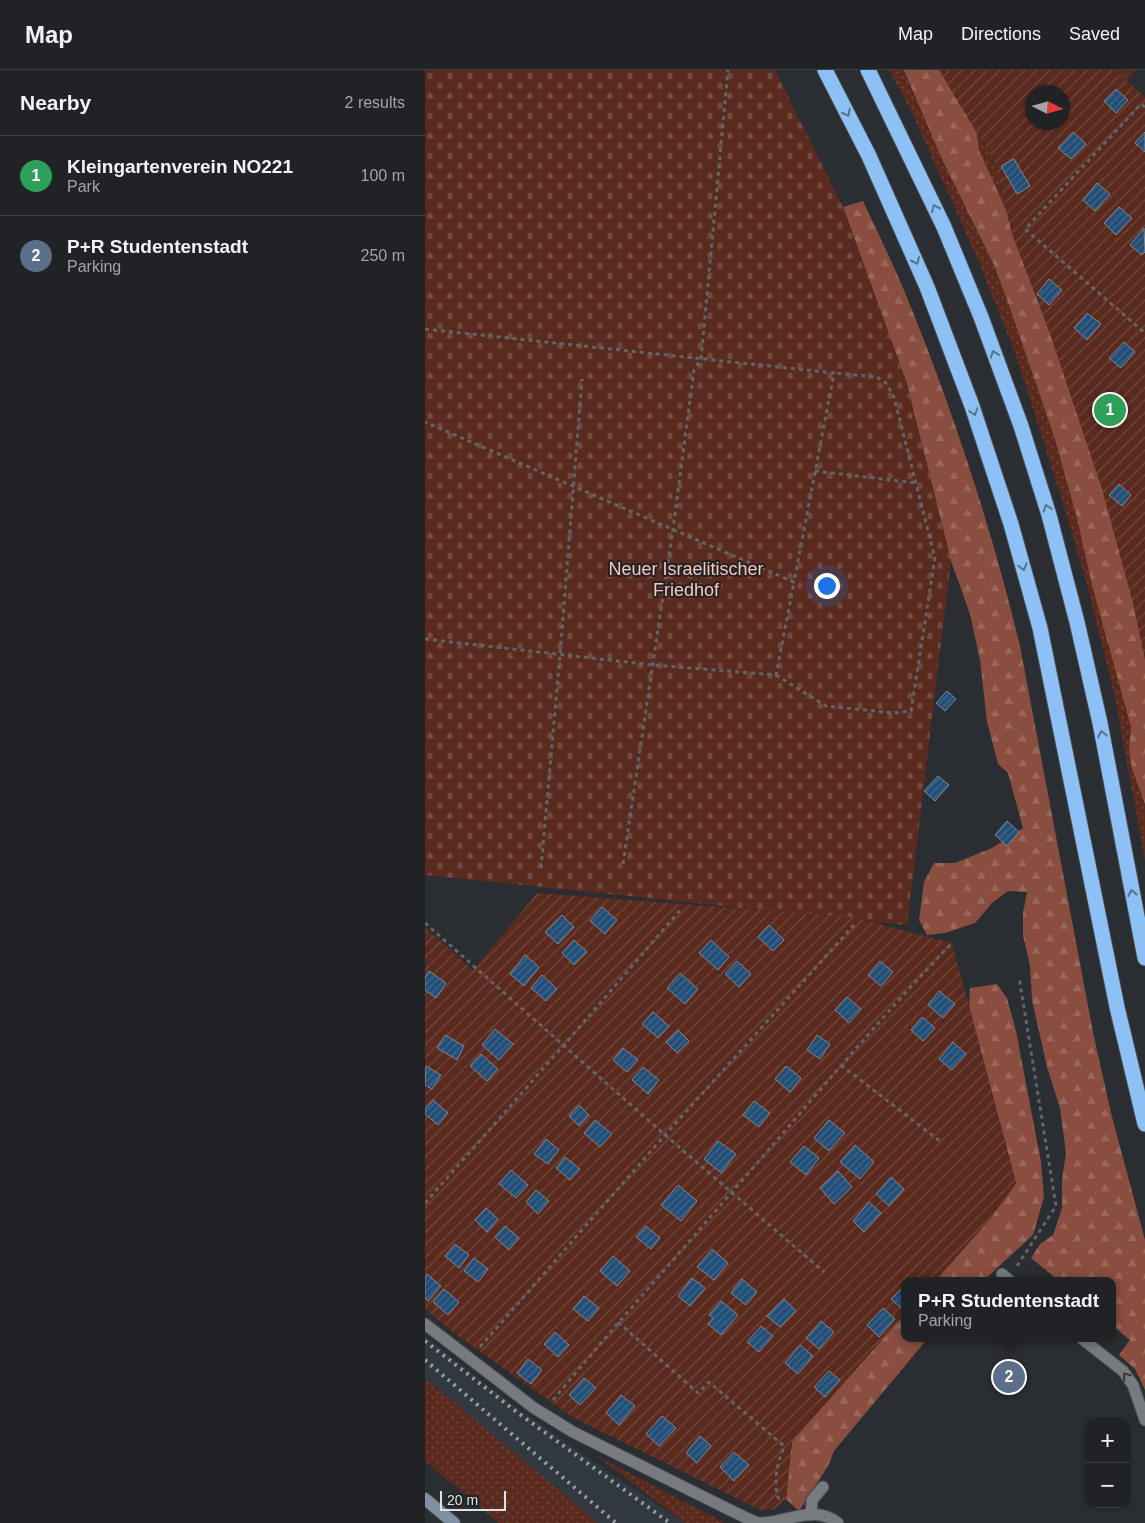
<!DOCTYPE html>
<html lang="en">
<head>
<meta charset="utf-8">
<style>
  body { margin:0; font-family:Helvetica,sans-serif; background:#282a2d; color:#f1f3f6 }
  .controls { position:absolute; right:15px; bottom:15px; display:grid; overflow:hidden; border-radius:10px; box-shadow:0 1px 4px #0004 }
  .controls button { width:45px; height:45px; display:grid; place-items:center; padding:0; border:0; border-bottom:1px solid #3d3f42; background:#202225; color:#f1f3f6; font:25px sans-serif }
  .compass { position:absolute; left:600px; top:15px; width:45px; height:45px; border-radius:50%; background:#202225; box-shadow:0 1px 4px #0004; rotate:95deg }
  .scale { position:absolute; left:15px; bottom:12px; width:66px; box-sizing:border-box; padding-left:5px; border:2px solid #dfe1e3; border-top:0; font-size:14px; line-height:18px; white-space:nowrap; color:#dfe1e3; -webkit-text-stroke:4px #202427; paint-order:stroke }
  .you { position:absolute; left:401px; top:515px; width:18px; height:18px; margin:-12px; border:4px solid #fff; border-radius:50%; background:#1a73e8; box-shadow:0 0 0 8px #1a73e833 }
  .badge { display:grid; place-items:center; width:32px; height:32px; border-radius:50%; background:#ea580c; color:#fff; font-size:16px; font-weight:700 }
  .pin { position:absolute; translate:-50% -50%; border:2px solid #fff; box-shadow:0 1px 5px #0006 }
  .popup { position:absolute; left:476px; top:1207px; width:215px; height:65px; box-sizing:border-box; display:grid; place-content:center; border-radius:10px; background:#202225; filter:drop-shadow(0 1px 4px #0005); font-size:16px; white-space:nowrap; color:#a2a4a7 }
  .popup b { font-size:19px; color:#f1f3f6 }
  .popup::after { content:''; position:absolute; left:50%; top:100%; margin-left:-10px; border:10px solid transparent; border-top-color:#202225 }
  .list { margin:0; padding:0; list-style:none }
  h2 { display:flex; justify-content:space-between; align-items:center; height:65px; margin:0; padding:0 20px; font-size:21px }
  h2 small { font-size:16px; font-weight:400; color:#a2a4a7 }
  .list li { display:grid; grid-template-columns:32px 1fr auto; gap:15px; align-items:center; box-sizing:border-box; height:80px; padding:0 20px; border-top:1px solid #3d3f42 }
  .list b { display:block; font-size:19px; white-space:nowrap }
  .list p { margin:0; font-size:16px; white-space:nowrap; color:#a2a4a7 }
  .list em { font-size:16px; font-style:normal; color:#a2a4a7 }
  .map { position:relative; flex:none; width:720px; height:1453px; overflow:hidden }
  header { display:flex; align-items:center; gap:30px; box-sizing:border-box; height:70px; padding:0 25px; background:#202225; border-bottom:1px solid #3d3f42 }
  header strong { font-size:24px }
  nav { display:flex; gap:28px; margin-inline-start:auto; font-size:18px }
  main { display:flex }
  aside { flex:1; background:#202225 }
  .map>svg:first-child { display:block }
  .built { fill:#313840 }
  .grass { fill:url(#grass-dots) }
  .forest { fill:url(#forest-firs) }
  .cemetery { fill:url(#cemetery-stones) }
  .park { fill:url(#park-tufts) }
  .garden { fill:url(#garden-furrows); fill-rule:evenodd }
  .building { fill:url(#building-hatch); stroke:#83878b }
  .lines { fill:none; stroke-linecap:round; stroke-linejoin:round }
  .service-casing { stroke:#484b4e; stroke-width:13 }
  .secondary-casing { stroke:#484b4e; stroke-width:14 }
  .motorway-casing { stroke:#484b4e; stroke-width:17 }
  .path { stroke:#626568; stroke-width:3; stroke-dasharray:4 4; stroke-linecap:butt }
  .service { stroke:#777b7f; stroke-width:11 }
  .secondary { stroke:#7e90a2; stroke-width:12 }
  .motorway { stroke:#8dc0f4; stroke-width:15 }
  .rail { stroke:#9a9c9f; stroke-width:4; stroke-dasharray:2.5 5; stroke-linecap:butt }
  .oneway { stroke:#56728e }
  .oneway2 { stroke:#363a3d }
  .labels { text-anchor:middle; stroke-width:4; stroke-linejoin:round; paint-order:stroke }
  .park-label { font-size:18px; fill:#fec6b7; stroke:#202427 }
</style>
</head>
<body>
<header>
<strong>Map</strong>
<nav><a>Map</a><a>Directions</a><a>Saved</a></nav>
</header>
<main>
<aside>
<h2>Nearby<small>2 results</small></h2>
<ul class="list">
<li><span class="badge" style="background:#2e9e5b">1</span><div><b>Kleingartenverein NO221</b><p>Park</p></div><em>100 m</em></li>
<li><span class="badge" style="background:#5c6f8a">2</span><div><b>P+R Studentenstadt</b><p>Parking</p></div><em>250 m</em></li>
</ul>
</aside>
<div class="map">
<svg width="720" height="1453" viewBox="0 0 720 1453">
  <defs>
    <pattern id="grass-dots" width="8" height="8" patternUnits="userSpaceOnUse" patternTransform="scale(1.25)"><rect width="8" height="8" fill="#5a2a1e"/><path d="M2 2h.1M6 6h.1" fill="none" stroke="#71493f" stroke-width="1.8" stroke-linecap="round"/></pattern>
    <pattern id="forest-firs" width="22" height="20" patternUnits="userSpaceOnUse" patternTransform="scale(1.25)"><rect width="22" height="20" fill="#894e3f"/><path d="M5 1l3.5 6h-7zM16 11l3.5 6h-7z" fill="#99675b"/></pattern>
    <pattern id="cemetery-stones" width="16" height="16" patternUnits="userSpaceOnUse" patternTransform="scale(1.25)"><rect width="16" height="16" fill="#5a2a1e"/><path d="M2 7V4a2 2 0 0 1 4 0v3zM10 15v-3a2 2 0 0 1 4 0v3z" fill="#71493f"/></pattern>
    <pattern id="park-tufts" width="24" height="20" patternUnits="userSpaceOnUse" patternTransform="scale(1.25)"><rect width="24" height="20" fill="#5a2a1e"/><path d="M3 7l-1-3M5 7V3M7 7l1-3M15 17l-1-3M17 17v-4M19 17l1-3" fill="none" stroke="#71493f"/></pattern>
    <pattern id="garden-furrows" width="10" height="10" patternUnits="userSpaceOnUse" patternTransform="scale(1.25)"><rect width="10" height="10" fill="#5a2a1e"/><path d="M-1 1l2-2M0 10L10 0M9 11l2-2" fill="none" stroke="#71493f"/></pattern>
    <pattern id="building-hatch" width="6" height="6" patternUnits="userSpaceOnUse" patternTransform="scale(1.25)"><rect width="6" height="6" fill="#234e77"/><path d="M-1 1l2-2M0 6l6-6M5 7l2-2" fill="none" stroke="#42678a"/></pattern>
  </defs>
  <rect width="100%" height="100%" fill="#2a2d31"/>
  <polygon class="built" points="0,1266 85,1333 170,1393 260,1453 173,1453 0,1308"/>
  <g class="grass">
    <polygon points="464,0 514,0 570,93 587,164 720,590 720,792 691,632 662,515 634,420 590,283 552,188 486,41"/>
    <polygon points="0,1308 153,1436 173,1453 74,1453 0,1391"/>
    <polygon points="172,1386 300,1453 260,1453"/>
  </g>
  <g class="forest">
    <polygon points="479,0 524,0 549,44 554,80 591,162 720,533 720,734 707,699 704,679 706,657 667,515 652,448 630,369 585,238 569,195 516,87"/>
    <path d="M438 131C451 158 464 186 476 213 525 331 565 452 595 576L668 962 686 1043 720 1170V1320L710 1299 694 1285 705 1270 688 1256V1211H634L606 1188 615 1174 628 1165 637 1138V1110L641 1083 635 1038 622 997 607 930 605 896 598 865V843L602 822 583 821 567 833 550 853 520 863 502 865 494 850 499 812 509 793H530L567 778 598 758 583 703 573 694 562 652 555 590 545 544 526 491 481 311 418 137Z"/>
    <polygon points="572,914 582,928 591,961 616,1092 619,1127 608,1165 558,1211 510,1211 565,1149 591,1113 544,936 545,918"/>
    <polygon points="480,1244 480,1268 503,1268 409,1381 403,1396 374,1441 361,1429 367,1371"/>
  </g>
  <polygon class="cemetery" points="0,0 350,0 418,137 481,311 526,491 482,855 0,805"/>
  <polygon class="park" points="690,0 711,0 702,10"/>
  <g class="garden">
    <path d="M514 0H690L720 27V590L708 533 677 419 624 261 587 164 570 93ZM608 22H638V52H608Z"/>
    <polygon points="112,823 428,847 527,873 591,1113 565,1149 510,1211 480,1211 480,1244 367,1371 361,1429 348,1440 336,1440 323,1434 147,1347 29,1263 0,1239 0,857 48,900"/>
  </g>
  <g class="building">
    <polygon points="691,19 703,30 691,43 679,31"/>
    <polygon points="648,62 661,74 646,89 633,78"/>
    <polygon points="720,62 720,82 710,73"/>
    <polygon points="589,89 605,116 592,124 576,96"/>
    <polygon points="672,113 685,124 670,141 658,130"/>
    <polygon points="694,137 707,148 691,165 679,153"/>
    <polygon points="719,158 720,182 717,185 705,175"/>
    <polygon points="624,209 637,220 624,235 612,224"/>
    <polygon points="662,243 676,254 662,270 649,258"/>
    <polygon points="699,272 710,282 696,298 684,288"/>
    <polygon points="694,414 706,425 697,436 684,425"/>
    <polygon points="522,621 531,629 520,641 511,633"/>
    <polygon points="513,706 524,715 510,731 499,721"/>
    <polygon points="582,751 594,762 582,776 570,765"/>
    <polygon points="177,837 192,850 180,864 165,851"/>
    <polygon points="137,845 149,857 133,874 120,862"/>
    <polygon points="344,855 359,870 348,881 333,867"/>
    <polygon points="149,870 162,882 149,895 137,883"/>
    <polygon points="286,870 304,887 293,900 274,883"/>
    <polygon points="100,885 114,897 99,916 85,904"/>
    <polygon points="312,891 326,904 314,917 300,904"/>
    <polygon points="455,891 468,902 456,916 443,905"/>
    <polygon points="4,901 21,913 11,928 0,920 0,907"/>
    <polygon points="255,903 273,919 260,934 242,918"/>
    <polygon points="117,905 132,919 121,931 106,918"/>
    <polygon points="514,921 530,934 518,948 503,935"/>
    <polygon points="422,927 436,939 424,953 410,940"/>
    <polygon points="228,942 244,956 233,968 217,954"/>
    <polygon points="497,947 510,958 498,971 486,960"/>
    <polygon points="70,959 88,974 74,990 57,975"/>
    <polygon points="253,960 264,971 252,983 241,972"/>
    <polygon points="20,965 39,976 32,990 12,978"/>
    <polygon points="392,965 405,974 395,989 382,980"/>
    <polygon points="528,972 541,984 527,1000 514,989"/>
    <polygon points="198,978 213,990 202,1002 188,990"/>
    <polygon points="56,984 73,999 62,1011 45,996"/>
    <polygon points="1,996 16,1005 7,1019 0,1015"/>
    <polygon points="361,996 376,1008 365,1022 350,1009"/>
    <polygon points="218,997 234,1010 223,1024 207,1010"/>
    <polygon points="8,1030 23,1043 13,1055 0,1044 0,1039"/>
    <polygon points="329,1031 345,1043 334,1057 318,1045"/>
    <polygon points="154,1035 164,1045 154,1056 144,1046"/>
    <polygon points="170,1050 187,1064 175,1077 159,1063"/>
    <polygon points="404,1050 420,1063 404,1081 389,1068"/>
    <polygon points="121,1069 134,1080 123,1094 109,1084"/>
    <polygon points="293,1071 311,1084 296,1103 279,1089"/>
    <polygon points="430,1075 449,1092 435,1109 415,1092"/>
    <polygon points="379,1076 394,1088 381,1105 365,1092"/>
    <polygon points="140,1087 155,1099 145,1110 131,1098"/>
    <polygon points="86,1100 103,1115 91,1128 74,1114"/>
    <polygon points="413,1101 427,1117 409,1134 395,1118"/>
    <polygon points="466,1107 479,1119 464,1136 451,1124"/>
    <polygon points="253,1115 272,1131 256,1151 236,1135"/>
    <polygon points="111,1120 124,1131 113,1144 101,1132"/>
    <polygon points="444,1132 456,1143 439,1162 428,1151"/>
    <polygon points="61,1138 73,1149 62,1162 50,1150"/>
    <polygon points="80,1156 94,1168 84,1180 70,1167"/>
    <polygon points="221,1156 235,1168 226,1179 211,1167"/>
    <polygon points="30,1174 44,1185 34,1198 20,1186"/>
    <polygon points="287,1179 303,1193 289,1210 272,1197"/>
    <polygon points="188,1186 205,1201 192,1216 175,1201"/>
    <polygon points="49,1188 63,1199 53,1212 39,1201"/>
    <polygon points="2,1204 16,1216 3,1231 0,1228 0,1207"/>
    <polygon points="267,1208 280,1218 265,1236 253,1226"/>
    <polygon points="317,1209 332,1222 321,1235 306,1223"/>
    <polygon points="480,1215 480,1237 478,1240 466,1229"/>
    <polygon points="19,1219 34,1232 23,1245 8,1232"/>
    <polygon points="159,1226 174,1238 163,1251 148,1239"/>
    <polygon points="359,1229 371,1241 355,1257 342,1246"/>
    <polygon points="296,1231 313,1245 296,1265 283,1254 288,1248 284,1245"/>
    <polygon points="458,1238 470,1249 454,1267 442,1255"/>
    <polygon points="396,1251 409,1262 394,1279 381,1268"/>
    <polygon points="336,1256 348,1266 334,1282 322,1272"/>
    <polygon points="130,1262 144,1275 133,1287 119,1274"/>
    <polygon points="375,1275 388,1286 373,1304 360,1293"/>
    <polygon points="103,1289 117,1300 106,1314 92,1303"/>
    <polygon points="404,1301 415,1310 400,1327 389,1317"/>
    <polygon points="159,1308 171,1318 155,1335 144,1325"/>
    <polygon points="196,1325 210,1336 194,1355 181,1343"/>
    <polygon points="237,1346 251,1358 234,1376 221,1364"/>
    <polygon points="275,1366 286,1376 272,1393 261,1383"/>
    <polygon points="309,1382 324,1395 309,1411 295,1397"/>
  </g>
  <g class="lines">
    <g class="service-casing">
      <g id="service">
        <polyline points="577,1204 585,1211"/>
        <path d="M0 1254 109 1338 148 1362 309 1442C316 1445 326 1451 334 1453 360 1453 390 1434 413 1453"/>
        <polyline points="656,1268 698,1301 708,1315 720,1350"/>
        <polyline points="386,1445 387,1430 398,1417"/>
      </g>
    </g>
    <g class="secondary-casing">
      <polyline id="secondary" points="0,1429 29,1453"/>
    </g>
    <g class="motorway-casing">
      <g id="motorway">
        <polyline points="400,0 444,86 502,217 547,336 586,454 615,558 692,937 720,1054"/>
        <polyline points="443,0 519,157 556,247 596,356 624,445 652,552 675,653 720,888"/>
      </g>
    </g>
    <g class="path">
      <polyline points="720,37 716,34 600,159 720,263"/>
      <polyline points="0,259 409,303 369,512 0,352"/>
      <polyline points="390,401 491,413"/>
      <polyline points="0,569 228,595 351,605 369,512"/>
      <polyline points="351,605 401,636 468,643 486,641 510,488 469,327 461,313 452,307 409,303"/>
      <polyline points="198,794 248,459 269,300 276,289 303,0"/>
      <polyline points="116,798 135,585 157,309"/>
      <polyline points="0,853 240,1065 399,1202"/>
      <polyline points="416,995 516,1072"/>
      <polyline points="0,1133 139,975 257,838"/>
      <polyline points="592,1196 631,1136 594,907"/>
      <path d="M193 1252 273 1323 284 1312 359 1376C352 1395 347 1413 355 1433"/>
      <polyline points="55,1277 240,1065 429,855"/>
      <path d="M128 1330C186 1260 247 1192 306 1123 380 1039 450 953 527 873"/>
    </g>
    <use href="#service" class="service"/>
    <use href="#secondary" class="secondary"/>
    <use href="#motorway" class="motorway"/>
    <g class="rail">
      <polyline points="0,1271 93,1343 245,1453"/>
      <polyline points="0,1290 191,1453"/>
    </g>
  </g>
  <defs><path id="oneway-chevron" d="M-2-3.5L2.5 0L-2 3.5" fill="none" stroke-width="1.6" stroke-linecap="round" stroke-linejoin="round" transform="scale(1.25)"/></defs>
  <g class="oneway">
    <use href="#oneway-chevron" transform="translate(422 43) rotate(63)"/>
    <use href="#oneway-chevron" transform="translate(510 138) rotate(-115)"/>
    <use href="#oneway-chevron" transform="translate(491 191) rotate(66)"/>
    <use href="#oneway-chevron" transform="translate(569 284) rotate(-110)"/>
    <use href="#oneway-chevron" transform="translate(549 342) rotate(72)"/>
    <use href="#oneway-chevron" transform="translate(622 438) rotate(-108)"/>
    <use href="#oneway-chevron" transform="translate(598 497) rotate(74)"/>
    <use href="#oneway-chevron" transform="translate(677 664) rotate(-101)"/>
    <use href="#oneway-chevron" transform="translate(707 823) rotate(-101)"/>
  </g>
  <use class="oneway2" href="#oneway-chevron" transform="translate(701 1306) rotate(-128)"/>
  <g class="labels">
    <g class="park-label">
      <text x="261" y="505">Neuer Israelitischer<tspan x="261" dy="21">Friedhof</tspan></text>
    </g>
  </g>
</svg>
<div class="controls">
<button>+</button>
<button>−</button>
</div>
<svg class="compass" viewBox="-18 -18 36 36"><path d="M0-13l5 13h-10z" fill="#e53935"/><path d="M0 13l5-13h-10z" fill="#a2a4a7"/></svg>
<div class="scale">20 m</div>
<div class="you"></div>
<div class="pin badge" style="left:685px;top:340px;background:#2e9e5b">1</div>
<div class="pin badge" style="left:584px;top:1307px;background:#5c6f8a">2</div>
<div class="popup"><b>P+R Studentenstadt</b>Parking</div>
</div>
</main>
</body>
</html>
